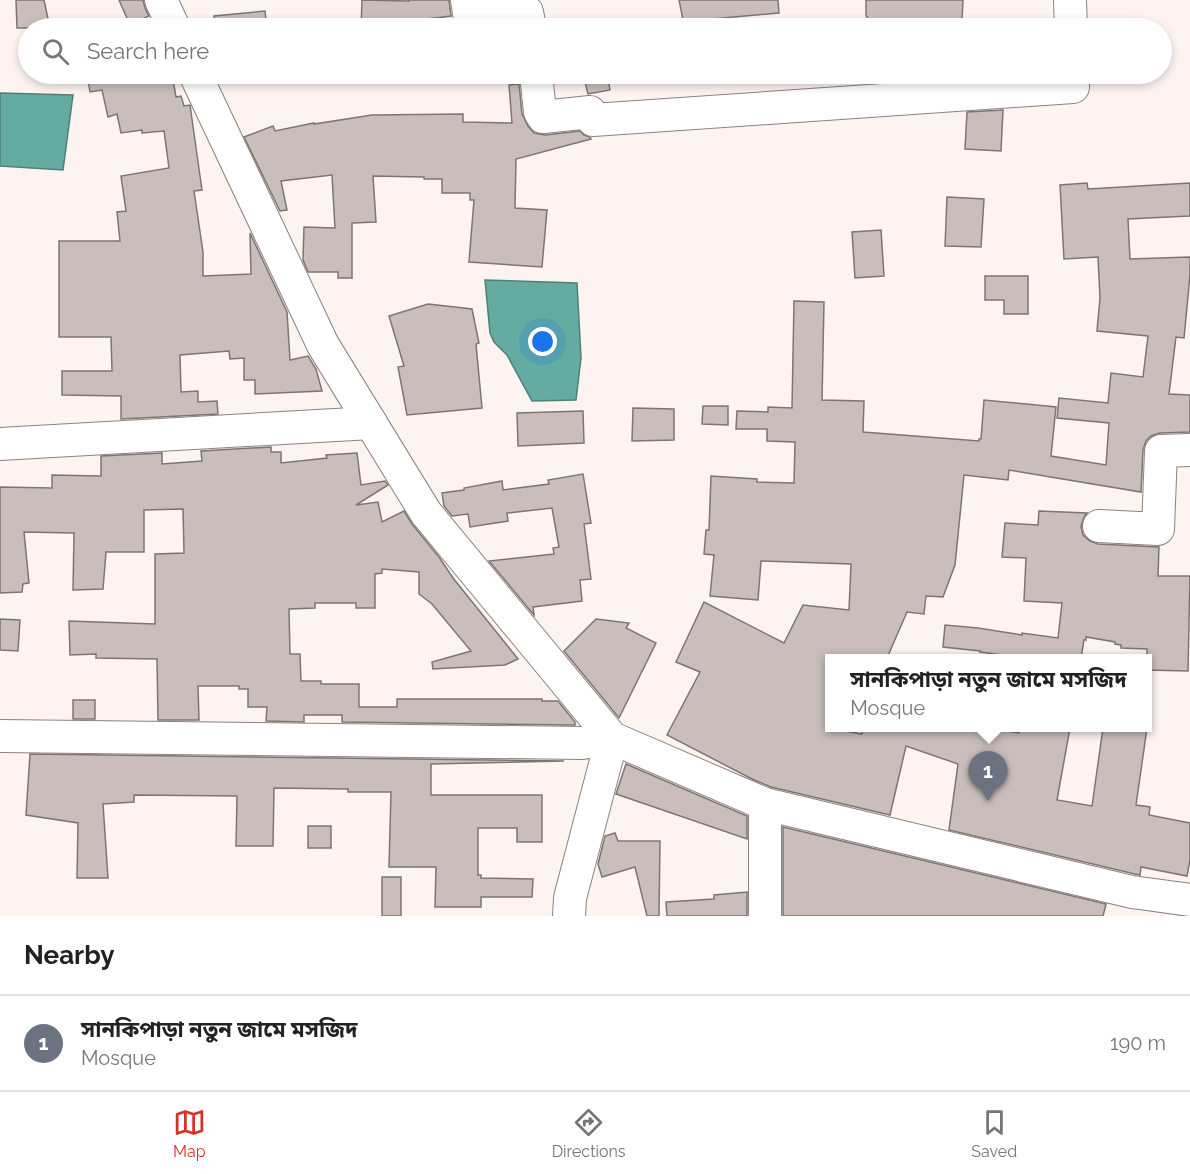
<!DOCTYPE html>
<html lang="en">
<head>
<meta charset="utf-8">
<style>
  body { margin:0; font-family:Raleway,"Noto Sans Bengali",sans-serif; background:#f2f2f2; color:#222 }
  .you { position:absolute; left:543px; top:342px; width:21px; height:21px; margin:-15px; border:4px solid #fff; border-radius:50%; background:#1a73e8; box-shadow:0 0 0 9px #1a73e833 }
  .badge { display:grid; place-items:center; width:39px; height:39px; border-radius:50%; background:#d93025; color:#fff; font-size:20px; font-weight:700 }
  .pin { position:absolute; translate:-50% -50px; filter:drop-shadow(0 2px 3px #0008) }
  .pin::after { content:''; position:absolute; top:32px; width:21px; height:18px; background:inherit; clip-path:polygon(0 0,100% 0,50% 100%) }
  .popup { position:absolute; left:825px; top:654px; width:327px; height:78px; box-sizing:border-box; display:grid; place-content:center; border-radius:0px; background:#fff; filter:drop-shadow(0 2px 4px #0005); font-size:20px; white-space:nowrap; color:#767676 }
  .popup b { font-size:22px; color:#222 }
  .popup::after { content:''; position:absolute; left:50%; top:100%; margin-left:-12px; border:12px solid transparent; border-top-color:#fff }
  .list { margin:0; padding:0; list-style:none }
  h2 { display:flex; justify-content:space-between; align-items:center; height:78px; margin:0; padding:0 24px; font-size:26px }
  h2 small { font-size:20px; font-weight:400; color:#767676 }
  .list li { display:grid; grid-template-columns:39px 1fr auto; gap:18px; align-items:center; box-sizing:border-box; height:96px; padding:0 24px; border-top:2px solid #e0e0e0 }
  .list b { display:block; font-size:22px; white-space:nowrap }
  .list p { margin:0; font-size:20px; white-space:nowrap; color:#767676 }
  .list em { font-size:20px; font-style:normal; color:#767676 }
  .icon { flex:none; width:33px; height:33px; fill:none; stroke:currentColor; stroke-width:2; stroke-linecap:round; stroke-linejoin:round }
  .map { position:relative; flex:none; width:1190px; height:916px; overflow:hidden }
  .search { position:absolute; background:#fff; box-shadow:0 3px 9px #0003; left:18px; right:18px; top:18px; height:66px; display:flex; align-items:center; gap:15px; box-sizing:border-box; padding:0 21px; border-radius:33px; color:#767676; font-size:22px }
  .sheet { height:174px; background:#fff }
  nav { display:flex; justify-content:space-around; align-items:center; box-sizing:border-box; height:84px; border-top:2px solid #e0e0e0; background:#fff; font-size:16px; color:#767676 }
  nav a { display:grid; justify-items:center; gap:3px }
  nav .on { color:#d93025 }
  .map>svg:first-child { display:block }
  .water { fill:#64aca1; stroke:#4f8078; stroke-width:1.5 }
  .building { fill:#c9bebb; stroke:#7e7572; stroke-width:1.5 }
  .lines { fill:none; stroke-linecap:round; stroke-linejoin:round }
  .minor-casing { stroke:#8c827f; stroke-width:34 }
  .minor { stroke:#fff; stroke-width:32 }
</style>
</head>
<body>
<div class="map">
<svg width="1190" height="916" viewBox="0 0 1190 916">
  <rect width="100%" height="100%" fill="#fdf4f2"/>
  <g class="water">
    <polygon points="0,93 73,95 63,170 0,166"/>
    <polygon points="485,280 577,283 581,358 576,400 532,401 507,355 494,342 490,333"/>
  </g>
  <g class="building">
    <polygon points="16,0 44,0 50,28 17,28"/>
    <polygon points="119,0 143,0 145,8 149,16 130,25"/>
    <polygon points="362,0 409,1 409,0 449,0 451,16 396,23 396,28 361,28"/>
    <polygon points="679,0 778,0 779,13 702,20 684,25"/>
    <polygon points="866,0 963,0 962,20 946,20 946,23 898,23 897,25 875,26 866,16"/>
    <polygon points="265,11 267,28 215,28 214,16"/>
    <polygon points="87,74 172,74 176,97 181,96 184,106 190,105 202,190 194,191 203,252 203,276 251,274 250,233 287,312 290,360 308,356 316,369 322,391 255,394 255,380 244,380 244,358 230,359 229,351 180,355 181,392 198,391 198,402 217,401 218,414 121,419 121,396 62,395 62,371 112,371 111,337 59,337 59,241 120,241 117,212 126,211 121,176 169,168 164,131 142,133 142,130 121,133 117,114 108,117 102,90 90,92"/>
    <polygon points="583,74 607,74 610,90 588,94"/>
    <polygon points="519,84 522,114 528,126 534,133 545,135 580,131 584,135 590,137 591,139 516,159 515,208 547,210 542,267 469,262 474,200 470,200 470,193 442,193 442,179 424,179 424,177 373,176 376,222 352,223 352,278 338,278 338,272 308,272 303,260 304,227 335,228 332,175 281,181 287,210 280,211 244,137 273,126 275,131 314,123 314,124 372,115 463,114 463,122 512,123 509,85"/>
    <polygon points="1003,110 1001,151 965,149 967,112"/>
    <polygon points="1087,183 1088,189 1190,183 1190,216 1128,219 1130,259 1190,257 1190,275 1184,338 1176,337 1169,394 1190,395 1190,432 1160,433 1151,436 1146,441 1143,450 1141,492 1009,470 1008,480 964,475 955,565 943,597 926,596 924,614 907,612 887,658 829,658 829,728 862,734 862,728 990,728 1019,733 1020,728 1070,728 1057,800 1092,806 1103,728 1147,728 1136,805 1150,807 1149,815 1190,823 1190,860 1187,876 1141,867 1140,875 1135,874 949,830 958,764 906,746 890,815 771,787 752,779 667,735 700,672 676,662 704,602 784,643 803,605 849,610 851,564 761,561 758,600 710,596 714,555 704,554 706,530 709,530 711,476 757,479 757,482 794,483 795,442 767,441 767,429 736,429 737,411 768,412 768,407 792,408 794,301 824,302 822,400 864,401 863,432 979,441 979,439 981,439 984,400 1056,407 1051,456 1106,465 1109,423 1057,418 1059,398 1108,403 1111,373 1143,377 1148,336 1097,331 1100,298 1098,257 1064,259 1060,185"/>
    <polygon points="947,197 984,199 981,247 945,246"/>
    <polygon points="881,230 884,276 855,278 852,232"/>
    <polygon points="985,276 1028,276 1028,314 1004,314 1004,300 985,300"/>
    <polygon points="428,304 472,309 479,343 476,344 482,408 407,415 398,367 404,366 389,316"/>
    <polygon points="703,406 728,406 728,425 702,424"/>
    <polygon points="633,408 674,409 674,440 632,441"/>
    <polygon points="583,411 584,443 518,446 517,413"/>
    <polygon points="271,447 271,452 281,452 281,463 327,458 326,455 357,453 361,485 385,481 388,485 356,505 378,502 382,522 404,511 412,524 439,557 453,578 518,659 505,665 433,669 432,662 471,651 432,604 419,594 419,572 382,569 382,573 375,574 375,608 356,608 356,603 315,603 315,608 289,609 290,654 300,654 301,681 321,681 321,684 359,684 359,707 397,707 397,699 542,699 542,701 558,701 575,722 575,725 342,722 342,715 304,715 304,722 266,721 267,707 248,707 248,689 239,689 239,686 198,686 199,720 158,720 157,659 96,658 96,654 70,655 69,621 155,624 155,554 184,553 183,509 144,510 144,552 106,552 103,589 73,590 74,533 24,532 29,583 23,584 22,592 0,593 0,487 52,488 52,475 101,476 101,456 162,453 162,464 202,461 201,451"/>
    <polygon points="583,474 591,523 584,524 591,579 580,580 582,601 533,607 534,615 489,561 554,554 553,548 559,547 552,508 507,513 508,521 470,527 468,514 452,516 444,506 442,493 464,490 464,488 502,481 503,490 549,484 548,480"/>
    <polygon points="1039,511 1087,513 1084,517 1081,526 1083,535 1090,541 1098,544 1159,547 1158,576 1190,576 1188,671 1147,670 1147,649 1121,648 1121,645 1115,644 1115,642 1086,637 1086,640 1084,640 1081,658 1023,658 980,652 980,651 943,647 945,625 978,628 1022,635 1022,633 1058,638 1062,603 1024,601 1026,558 1002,557 1005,523 1038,525"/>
    <polygon points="0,619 20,620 18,651 0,650"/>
    <polygon points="596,619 629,623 626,628 656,643 619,718 564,651"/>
    <rect x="73" y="700" width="22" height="19"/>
    <polygon points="30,754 564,761 431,764 431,795 542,795 542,842 517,842 517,828 478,828 478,875 481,875 481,878 533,879 532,897 481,897 481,907 435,907 436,867 389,867 391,792 348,792 348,789 274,788 273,846 236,846 237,796 134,795 134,802 103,804 108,878 77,878 78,823 26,815"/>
    <polygon points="626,764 747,816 747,839 616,794"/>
    <rect x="308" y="826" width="23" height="22"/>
    <polygon points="783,827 1106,904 1103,916 783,916"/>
    <polygon points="615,833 618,841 660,841 659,916 647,916 635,867 602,877 598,864 605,836"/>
    <rect x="382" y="877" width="19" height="39"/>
    <polygon points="747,892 747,916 667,916 666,902 714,899 714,895"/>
  </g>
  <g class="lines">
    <g class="minor-casing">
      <g id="minor">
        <polyline points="161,0 174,28"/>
        <polyline points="467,0 469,13 527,12 530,28"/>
        <polyline points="1070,0 1071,28"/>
        <polyline points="195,74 323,345 426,513 612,738 765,804 1132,892 1190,900"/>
        <polyline points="536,74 540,112 543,117 590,112 593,120 1073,87 1073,74"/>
        <polyline points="0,444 371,423"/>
        <polyline points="1099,526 1158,529 1161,451 1190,450"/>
        <polyline points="0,736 582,743 612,738 570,898 569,916"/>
        <polyline points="765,916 765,804"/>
      </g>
    </g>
    <use href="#minor" class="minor"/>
  </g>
</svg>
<div class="you"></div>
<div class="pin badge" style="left:988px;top:801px;background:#6b7280">1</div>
<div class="popup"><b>সানকিপাড়া নতুন জামে মসজিদ</b>Mosque</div>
<div class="search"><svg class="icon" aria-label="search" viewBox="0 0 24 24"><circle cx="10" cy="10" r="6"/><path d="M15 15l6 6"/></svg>Search here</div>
</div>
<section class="sheet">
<h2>Nearby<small></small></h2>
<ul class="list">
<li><span class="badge" style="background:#6b7280">1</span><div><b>সানকিপাড়া নতুন জামে মসজিদ</b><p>Mosque</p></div><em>190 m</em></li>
</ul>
</section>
<nav>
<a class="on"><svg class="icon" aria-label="map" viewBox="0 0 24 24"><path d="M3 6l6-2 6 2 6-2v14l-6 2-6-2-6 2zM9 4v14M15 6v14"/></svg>Map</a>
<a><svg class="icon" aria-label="directions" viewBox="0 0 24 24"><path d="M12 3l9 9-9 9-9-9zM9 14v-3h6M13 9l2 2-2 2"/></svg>Directions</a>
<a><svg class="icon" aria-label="saved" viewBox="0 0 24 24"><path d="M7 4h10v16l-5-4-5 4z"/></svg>Saved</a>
</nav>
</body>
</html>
